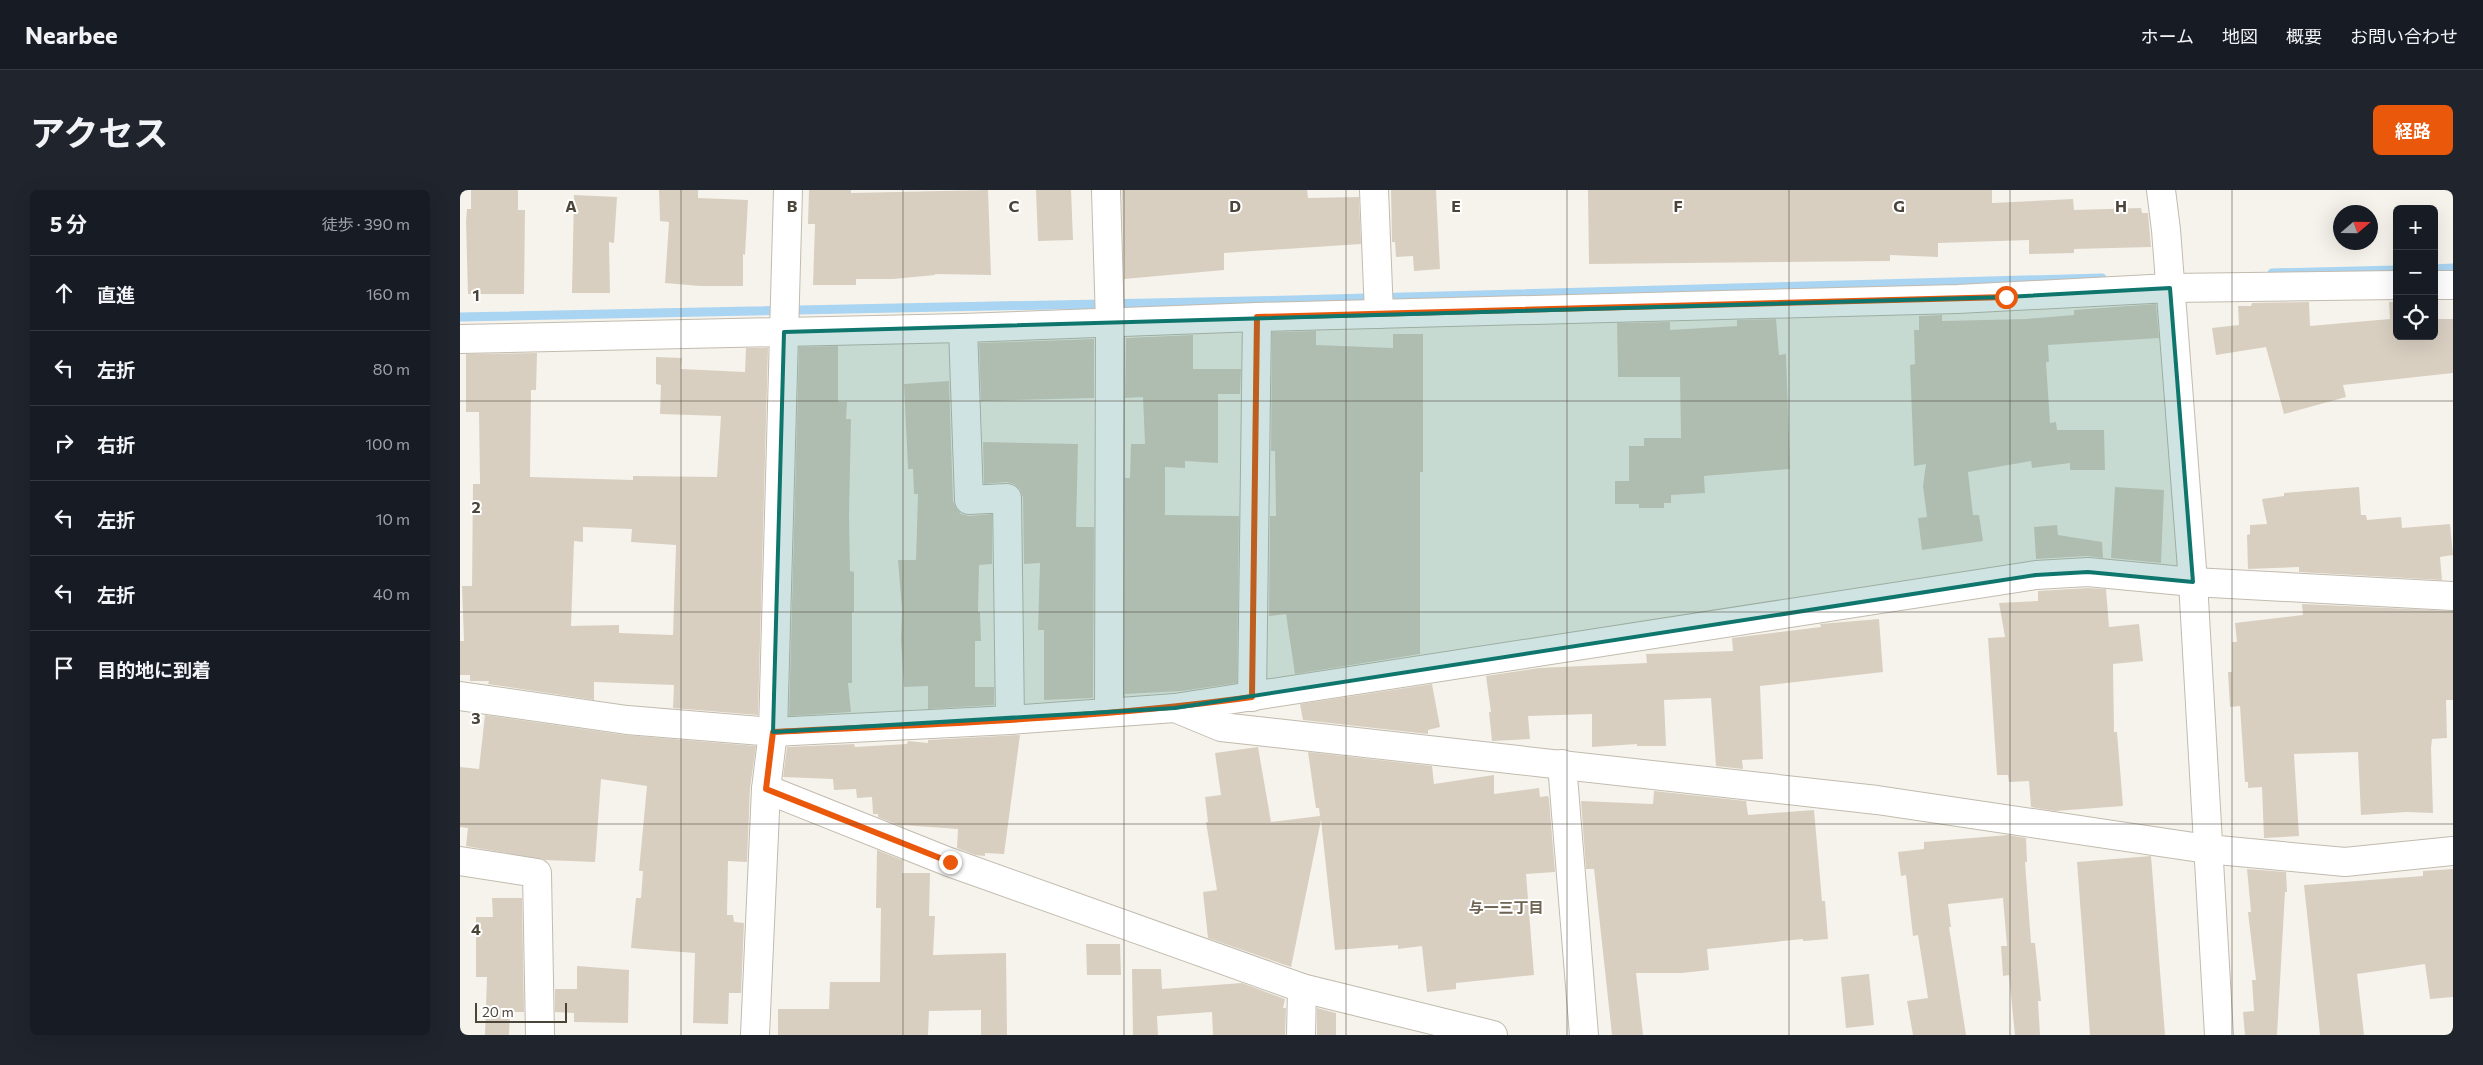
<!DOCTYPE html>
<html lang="ja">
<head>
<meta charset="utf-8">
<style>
  body { margin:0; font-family:Commissioner,"Noto Sans JP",sans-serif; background:#20242c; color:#f1f3f6 }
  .controls { position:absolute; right:15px; top:15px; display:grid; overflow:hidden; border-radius:8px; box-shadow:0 5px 20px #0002 }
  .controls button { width:45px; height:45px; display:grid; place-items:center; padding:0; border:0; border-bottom:1px solid #363941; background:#171b24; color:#f1f3f6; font:25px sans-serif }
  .compass { position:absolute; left:1873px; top:15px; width:45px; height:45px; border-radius:50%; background:#171b24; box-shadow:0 5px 20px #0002; rotate:70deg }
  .scale { position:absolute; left:15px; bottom:12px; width:92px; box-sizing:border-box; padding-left:5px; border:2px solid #4b4439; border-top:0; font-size:14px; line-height:18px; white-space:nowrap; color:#4b4439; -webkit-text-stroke:4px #fff; paint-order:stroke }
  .stop { position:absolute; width:15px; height:15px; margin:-11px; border:4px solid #ea580c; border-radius:50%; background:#fff }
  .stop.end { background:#ea580c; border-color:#fff; box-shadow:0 1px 5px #0008 }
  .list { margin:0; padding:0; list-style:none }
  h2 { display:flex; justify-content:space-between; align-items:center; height:65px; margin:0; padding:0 20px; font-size:21px }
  h2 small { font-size:16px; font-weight:400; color:#9ea1a6 }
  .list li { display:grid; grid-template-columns:32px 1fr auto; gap:15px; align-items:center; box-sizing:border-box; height:75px; padding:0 20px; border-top:1px solid #363941 }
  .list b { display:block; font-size:19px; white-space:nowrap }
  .list em { font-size:16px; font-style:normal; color:#9ea1a6 }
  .icon { flex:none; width:28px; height:28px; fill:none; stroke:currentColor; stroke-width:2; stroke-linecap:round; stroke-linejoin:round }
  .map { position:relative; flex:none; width:1993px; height:845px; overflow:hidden; border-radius:8px }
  header { display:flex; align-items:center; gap:30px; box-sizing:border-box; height:70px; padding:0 25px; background:#171b24; border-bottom:1px solid #363941 }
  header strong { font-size:24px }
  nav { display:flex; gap:28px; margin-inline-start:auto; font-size:18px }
  .intro { display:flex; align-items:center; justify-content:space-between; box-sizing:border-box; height:120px; padding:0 30px }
  h1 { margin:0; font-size:35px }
  .button { padding:12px 22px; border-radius:8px; background:#ea580c; color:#fff; font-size:18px; font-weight:700 }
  main { display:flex; gap:30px; padding:0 30px }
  aside { flex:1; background:#171b24; border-radius:8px; box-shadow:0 5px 20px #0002 }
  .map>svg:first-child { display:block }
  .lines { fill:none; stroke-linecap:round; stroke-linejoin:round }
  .stream { stroke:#a9d4f2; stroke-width:9 }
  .building { fill:#d8cfc1; fill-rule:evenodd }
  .street-casing { stroke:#c2bbae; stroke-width:30 }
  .street { stroke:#fff; stroke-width:28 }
  .route { stroke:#ea580c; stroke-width:6 }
  .marked { fill:#0f766e; fill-opacity:0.2; stroke:#0f766e; stroke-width:4; stroke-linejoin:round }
  .grid { fill:none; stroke:#4b4439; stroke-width:1; stroke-opacity:0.55 }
  .labels { text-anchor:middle; stroke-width:4; stroke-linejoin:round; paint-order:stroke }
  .neighbourhood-label { font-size:15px; font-weight:bold; fill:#6e6250; stroke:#fff }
  .grid-label { font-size:16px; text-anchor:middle; font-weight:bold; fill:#4b4439; stroke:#fff; stroke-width:4; stroke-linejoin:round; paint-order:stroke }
</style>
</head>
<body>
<header>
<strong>Nearbee</strong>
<nav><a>ホーム</a><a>地図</a><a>概要</a><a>お問い合わせ</a></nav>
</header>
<div class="intro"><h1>アクセス</h1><a class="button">経路</a></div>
<main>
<aside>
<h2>5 分<small>徒歩 · 390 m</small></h2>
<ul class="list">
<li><svg class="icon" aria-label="ahead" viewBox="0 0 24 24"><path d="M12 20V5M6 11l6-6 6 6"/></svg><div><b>直進</b></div><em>160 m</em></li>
<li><svg class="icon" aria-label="left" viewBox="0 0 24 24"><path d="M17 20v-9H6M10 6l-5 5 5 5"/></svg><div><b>左折</b></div><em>80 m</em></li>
<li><svg class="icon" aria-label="right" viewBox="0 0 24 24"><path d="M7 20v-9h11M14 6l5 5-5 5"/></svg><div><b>右折</b></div><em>100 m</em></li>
<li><svg class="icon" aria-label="left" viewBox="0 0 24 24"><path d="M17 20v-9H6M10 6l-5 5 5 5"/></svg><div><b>左折</b></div><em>10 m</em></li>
<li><svg class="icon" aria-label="left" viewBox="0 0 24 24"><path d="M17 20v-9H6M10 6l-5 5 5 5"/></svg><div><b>左折</b></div><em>40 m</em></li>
<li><svg class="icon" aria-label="arrive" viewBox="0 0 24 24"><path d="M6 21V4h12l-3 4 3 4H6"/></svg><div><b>目的地に到着</b></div></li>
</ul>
</aside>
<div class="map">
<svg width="1993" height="845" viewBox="0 0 1993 845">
  <rect width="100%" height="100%" fill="#f6f3ec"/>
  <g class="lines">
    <g class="stream">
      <polyline points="1974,79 1993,78"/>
      <polyline points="1812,83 1937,80"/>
      <polyline points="0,127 833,110 1642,88"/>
    </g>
  </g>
  <g class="building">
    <polygon points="11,0 58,0 58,20 65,20 64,104 8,104 6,31 7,19 11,19"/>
    <polygon points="199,0 238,0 238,8 288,10 285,65 283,64 283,96 240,96 205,93 209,32 200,31"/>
    <polygon points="349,0 391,0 391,3 528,0 531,85 475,84 475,85 433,89 396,89 396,95 353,95 355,34 348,34"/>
    <polygon points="576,0 611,0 613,50 578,51"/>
    <polygon points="662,0 847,0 848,8 899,7 901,54 764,63 764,80 664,89"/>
    <polygon points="931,0 976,0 980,79 954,81 953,66 936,67 935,52 932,52"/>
    <polygon points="1128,0 1532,0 1532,13 1613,9 1614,20 1681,18 1682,23 1688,23 1691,57 1614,59 1614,63 1569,64 1569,50 1478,53 1478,67 1430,65 1430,71 1129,74"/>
    <polygon points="114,5 157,7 154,53 149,52 150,103 112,103"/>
    <polygon points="1849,112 1850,136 1930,129 1929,112 1937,112 1937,146 1974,146 1976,115 1976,129 1993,129 1993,183 1883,195 1886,207 1824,224 1806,157 1756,165 1752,138 1779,135 1778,116 1791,116 1792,113"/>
    <polygon points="1696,114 1699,148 1588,155 1589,172 1586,172 1590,233 1596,232 1597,240 1644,240 1645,280 1610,280 1610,273 1572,278 1571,271 1508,282 1513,325 1519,325 1523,351 1462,360 1458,328 1467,327 1463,296 1466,274 1454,276 1450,175 1455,174 1454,140 1459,140 1459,126 1482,125 1482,131 1566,129 1614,125 1614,120"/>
    <polygon points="1316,129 1319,165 1326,164 1330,279 1244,286 1245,303 1211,305 1211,313 1204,313 1204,318 1179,318 1179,314 1155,314 1155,291 1169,291 1169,256 1184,256 1184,248 1221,248 1220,187 1158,187 1157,133 1210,132 1210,140 1277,136 1277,130"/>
    <polygon points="856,141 856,155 933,158 933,144 963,144 963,282 960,282 960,464 835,484 826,424 809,426 810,326 816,326 815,261 811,261 812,142"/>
    <polygon points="733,145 733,179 781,179 780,204 758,204 758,273 725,271 725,278 705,277 705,325 779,326 777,493 722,501 665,504 665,288 670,288 671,254 685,254 683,207 665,208 666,148"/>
    <polygon points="634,149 634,208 521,211 519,153"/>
    <polygon points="378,156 378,212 387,212 386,229 391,229 389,326 390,381 394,382 394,422 392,422 392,493 388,493 391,522 329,526 339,157"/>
    <path d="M286 158H308L298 525 213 518 214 495 134 492V510L28 494 29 491H10V485H0V451H4L2 396H12L13 294H20L19 222H6V164L77 163 76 200H71L70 287 173 290V286L257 287 261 226 200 224 201 195 196 194V167L222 168 221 179 285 182ZM123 337 172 339 171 352 216 355 213 445 159 443V435L111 436 114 351 123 352Z"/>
    <polygon points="489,191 493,311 496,318 501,324 509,326 532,324 532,374 519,375 518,422 520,422 521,451 515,451 515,497 534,497 534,515 468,519 468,496 444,497 441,450 442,420 438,370 456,370 458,304 454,304 453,279 448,279 444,194"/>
    <polygon points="523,252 618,254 616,337 634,337 633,508 584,510 584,440 578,440 580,373 564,374 563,308 560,299 554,294 547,292 524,294"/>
    <polygon points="1655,297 1704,300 1701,373 1651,368"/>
    <polygon points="1899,297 1901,325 1906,325 1907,330 1941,327 1942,338 1990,334 1993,365 1980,367 1982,390 1839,382 1839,377 1788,379 1787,345 1790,344 1790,335 1807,334 1802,309 1824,306 1824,303"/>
    <polygon points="1597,335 1598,345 1642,352 1643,368 1627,366 1576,369 1574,337"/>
    <polygon points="1628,398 1646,399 1649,437 1679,434 1683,471 1653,474 1654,542 1657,542 1663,616 1595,621 1571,617 1569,591 1549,592 1548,585 1537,585 1528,448 1545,447 1539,413 1578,411 1578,401"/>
    <polygon points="1842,414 1993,421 1993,510 1986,510 1987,548 1972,549 1971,558 1973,623 1946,622 1901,625 1898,562 1834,564 1839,646 1804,648 1802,597 1788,598 1788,592 1785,592 1780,516 1770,517 1768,482 1772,482 1772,452 1777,452 1775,433 1843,425"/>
    <polygon points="1419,429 1423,482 1300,496 1303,569 1282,570 1283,579 1256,576 1251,508 1204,510 1206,556 1177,556 1177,554 1132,557 1132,524 1068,526 1070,549 1032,551 1029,522 1031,522 1026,486 1079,478 1187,473 1186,464 1273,461 1272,448 1361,437 1360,434"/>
    <polygon points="972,494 980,537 968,540 968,544 843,530 840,514"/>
    <polygon points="25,525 165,545 296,556 290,598 287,672 268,671 267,725 273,725 274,732 284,733 281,803 269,803 268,834 233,833 235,763 171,758 176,708 181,708 183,681 179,681 187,596 141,589 135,672 85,670 6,656 8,638 0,637 0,577 19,579"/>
    <polygon points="560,545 544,664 525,663 525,666 515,665 497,658 498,639 443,635 443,637 418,627 418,624 413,624 412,607 397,608 396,599 374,600 373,589 323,587 327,557 394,554 395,557 447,554 448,551 468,553 468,550"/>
    <polygon points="798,557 811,632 860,626 859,618 856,618 848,562 972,576 974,594 1034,585 1034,604 1079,598 1080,607 1088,606 1089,609 1095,682 1066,684 1074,785 996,793 996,799 967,802 962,756 938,759 938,755 875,760 861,630 831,777 748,748 743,702 757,700 746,632 748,632 745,607 761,605 755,563"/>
    <polygon points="1194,601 1286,611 1288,625 1354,620 1362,711 1365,711 1368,749 1343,751 1343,749 1247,759 1249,780 1222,783 1176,783 1183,845 1152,845 1134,679 1126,679 1121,611 1193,614"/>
    <polygon points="1548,645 1566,648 1567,672 1565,672 1571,753 1575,753 1581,811 1578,811 1580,845 1555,845 1549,785 1543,786 1541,756 1547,756 1543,708 1488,714 1491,737 1489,737 1506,845 1453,845 1447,811 1468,808 1458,745 1453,746 1446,685 1441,686 1438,662 1464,659 1464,652"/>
    <polygon points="417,660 442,670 442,683 470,683 469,726 475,726 473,765 546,763 547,845 521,845 521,820 469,821 468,845 318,845 318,819 369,819 370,792 420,792 421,718 416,718"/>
    <polygon points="1691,666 1705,845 1630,845 1617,672"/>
    <polygon points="1787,679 1826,682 1827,702 1825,702 1817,845 1785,845 1783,822 1794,821 1792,790 1796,790 1788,722 1791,722"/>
    <polygon points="1993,679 1993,807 1970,809 1965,774 1897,784 1904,845 1860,845 1844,695 1963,686 1963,681"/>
    <polygon points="32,708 62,708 64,822 50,822 49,845 25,845 27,787 16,787 16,727 33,727"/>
    <polygon points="626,754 660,754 661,785 627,785"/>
    <polygon points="117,776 169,780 168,833 114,832 114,823 95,822 95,799 117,799"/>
    <polygon points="672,779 701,779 702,799 782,793 825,809 823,818 826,818 825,845 753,845 752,822 697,826 698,845 673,845"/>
    <polygon points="1409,784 1414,835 1386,838 1381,787"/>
    <polygon points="857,818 876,823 876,845 857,845"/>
  </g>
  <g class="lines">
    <g class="street-casing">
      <g id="street">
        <polyline points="646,0 650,132 649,522"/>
        <polyline points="914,0 919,124"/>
        <polyline points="1701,0 1706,40 1733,392 1759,845"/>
        <polyline points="1974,95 1993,95"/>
        <polyline points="503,138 509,310 547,308 550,530"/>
        <polyline points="0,149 503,138 797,127 1498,109 1710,98 1937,95"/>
        <polyline points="0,506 167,530 313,542 550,530 715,518 1576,385 1628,382 1733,392 1993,406"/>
        <polyline points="792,507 797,127"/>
        <polyline points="715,518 761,537 1417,610 1747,659 1885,672 1993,661"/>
        <polyline points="1102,574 1124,845"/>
        <polyline points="306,599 489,672 842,798 1033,845"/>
        <polyline points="0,671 77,683 80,845"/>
        <polyline points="295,845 306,599 313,542 328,0"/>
        <polyline points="841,845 842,798"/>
      </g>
    </g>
    <use href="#street" class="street"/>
  </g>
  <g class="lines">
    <path class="route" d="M490 672 306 599 313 542C473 534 634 529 792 507L797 127 1546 107"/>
  </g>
  <path class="marked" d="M1710 98 1733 392 1628 382 1576 385 715 518 313 542 324 142 1546 107Z"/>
  <path class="grid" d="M221 0V845M443 0V845M664 0V845M886 0V845M1107 0V845M1329 0V845M1550 0V845M1772 0V845M0 211H1993M0 422H1993M0 634H1993"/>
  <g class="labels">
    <g class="neighbourhood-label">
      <text x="1046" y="723">与一三丁目</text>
    </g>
  </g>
  <g class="grid-label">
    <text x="111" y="22">A</text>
    <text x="332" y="22">B</text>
    <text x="554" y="22">C</text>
    <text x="775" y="22">D</text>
    <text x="996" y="22">E</text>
    <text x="1218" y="22">F</text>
    <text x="1439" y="22">G</text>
    <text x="1661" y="22">H</text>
    <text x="16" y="111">1</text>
    <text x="16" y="323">2</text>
    <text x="16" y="534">3</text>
    <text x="16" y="745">4</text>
  </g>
</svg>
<div class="controls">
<button>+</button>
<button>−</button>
<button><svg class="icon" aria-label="locate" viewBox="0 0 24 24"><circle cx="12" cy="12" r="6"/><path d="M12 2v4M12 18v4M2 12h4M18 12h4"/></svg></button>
</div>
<svg class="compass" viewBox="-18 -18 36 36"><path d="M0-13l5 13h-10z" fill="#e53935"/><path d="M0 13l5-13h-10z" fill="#9ea1a6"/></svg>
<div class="scale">20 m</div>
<div class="stop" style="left:1546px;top:107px"></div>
<div class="stop end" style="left:490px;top:672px"></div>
</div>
</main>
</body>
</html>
